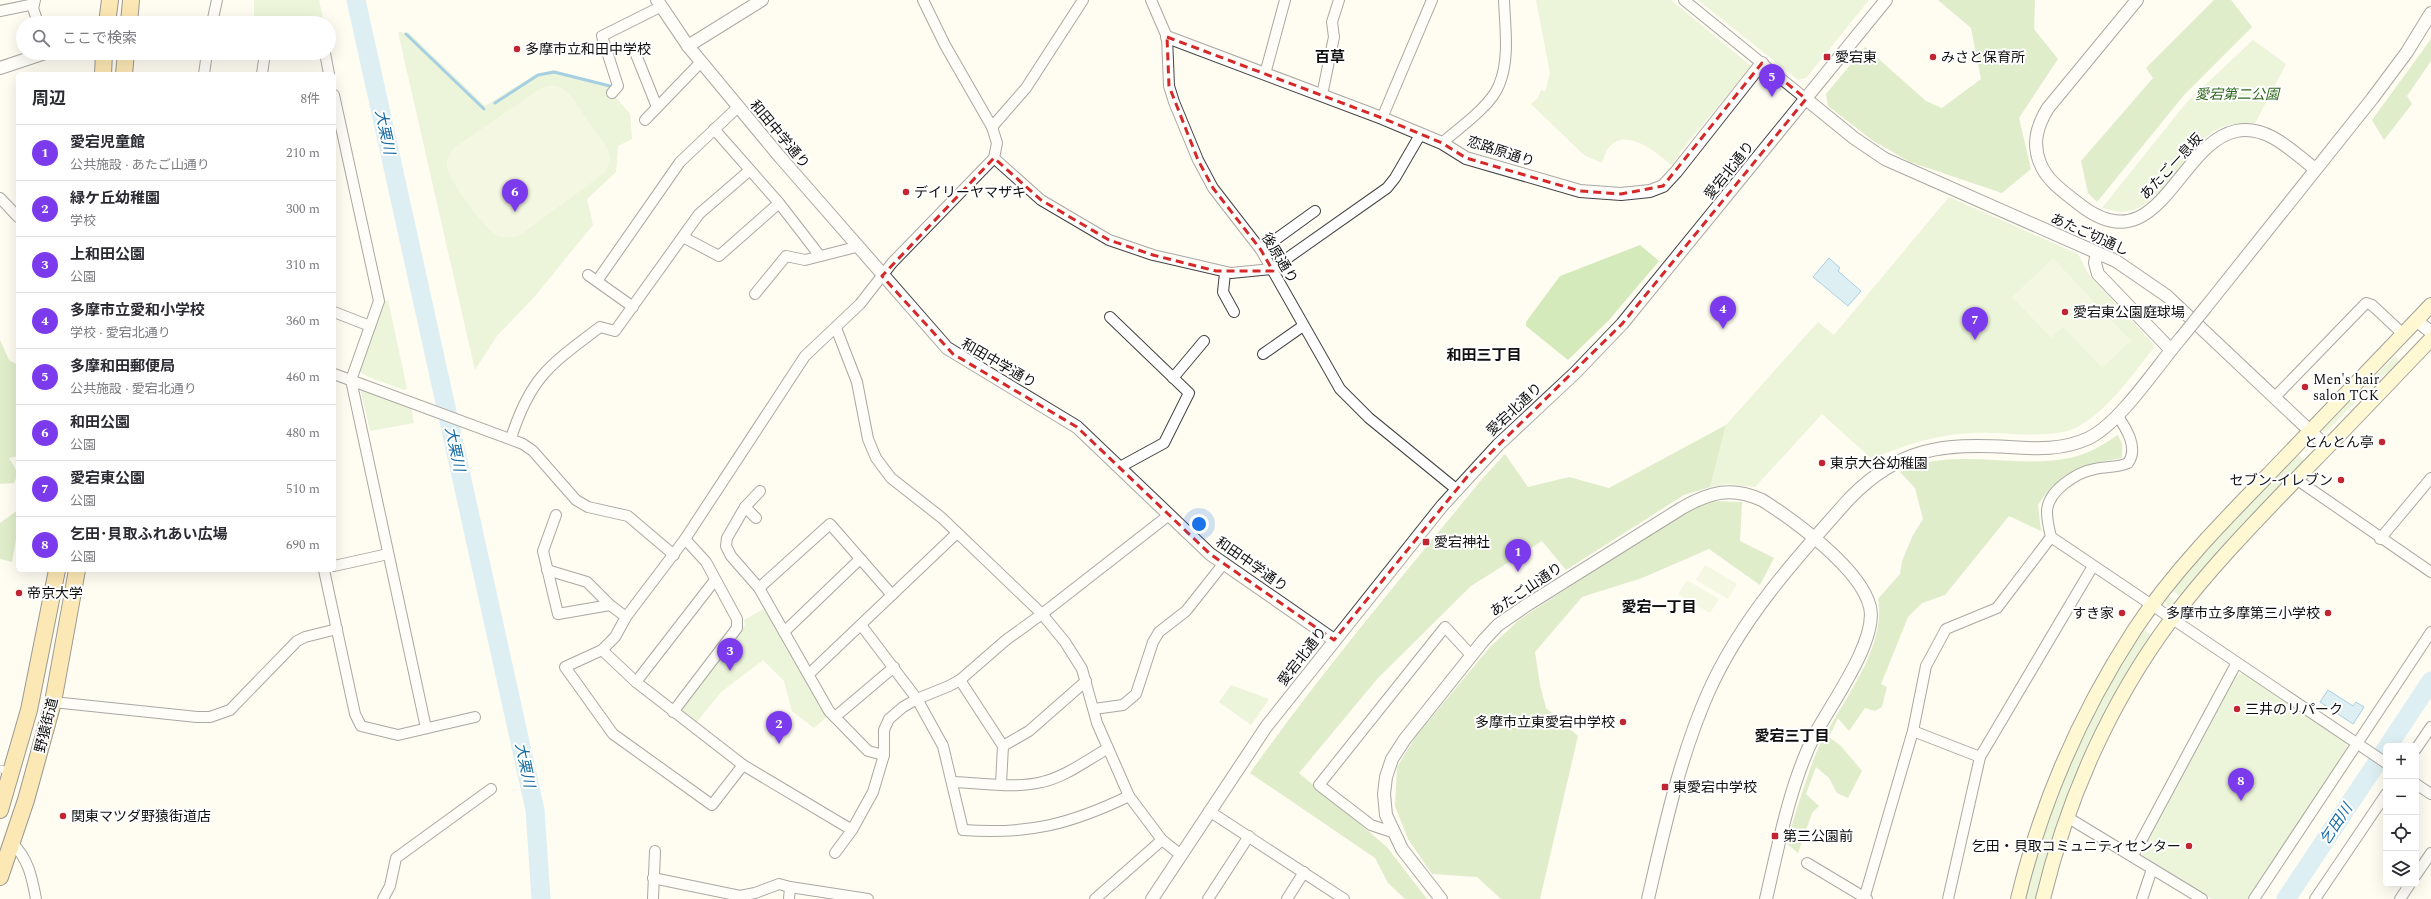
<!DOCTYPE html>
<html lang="ja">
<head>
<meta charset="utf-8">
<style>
  body { margin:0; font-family:Spectral,"Noto Sans JP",serif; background:#f7f7f7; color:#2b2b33 }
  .controls { position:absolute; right:12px; bottom:12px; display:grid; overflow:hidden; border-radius:6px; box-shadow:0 4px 16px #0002 }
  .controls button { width:36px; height:36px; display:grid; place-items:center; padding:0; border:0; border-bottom:1px solid #e1e1e2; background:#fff; color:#2b2b33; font:20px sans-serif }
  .you { position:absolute; left:1199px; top:524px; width:14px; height:14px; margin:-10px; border:3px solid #fff; border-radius:50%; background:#1a73e8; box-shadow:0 0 0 6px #1a73e833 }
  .badge { display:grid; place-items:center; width:26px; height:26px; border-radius:50%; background:#7c3aed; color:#fff; font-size:13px; font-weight:700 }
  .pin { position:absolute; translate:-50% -33px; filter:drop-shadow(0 1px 2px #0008) }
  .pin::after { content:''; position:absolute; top:21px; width:14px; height:12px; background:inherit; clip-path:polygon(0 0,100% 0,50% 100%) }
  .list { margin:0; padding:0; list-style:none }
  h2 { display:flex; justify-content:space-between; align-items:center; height:52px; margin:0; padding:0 16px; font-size:17px }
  h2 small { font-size:13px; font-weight:400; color:#7c7c81 }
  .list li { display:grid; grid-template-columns:26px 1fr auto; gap:12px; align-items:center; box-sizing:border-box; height:56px; padding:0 16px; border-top:1px solid #e1e1e2 }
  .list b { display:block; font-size:15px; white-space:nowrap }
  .list p { margin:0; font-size:13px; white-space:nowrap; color:#7c7c81 }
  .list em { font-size:13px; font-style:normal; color:#7c7c81 }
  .icon { flex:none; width:22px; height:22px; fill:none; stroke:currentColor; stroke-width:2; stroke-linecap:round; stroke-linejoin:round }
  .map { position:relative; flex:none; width:2431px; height:899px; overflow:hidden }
  .search { position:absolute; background:#fff; box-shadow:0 4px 16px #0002; left:16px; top:16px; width:320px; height:44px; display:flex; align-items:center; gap:10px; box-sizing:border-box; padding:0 14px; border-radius:22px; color:#7c7c81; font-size:15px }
  .panel { position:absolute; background:#fff; box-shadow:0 4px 16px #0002; left:16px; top:72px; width:320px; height:500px; border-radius:6px }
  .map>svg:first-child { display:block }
  .green { fill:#d5eabb }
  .forest { fill:#b9db9a }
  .pitch { fill:#e6f2cd }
  .water { fill:#b6e1f7; stroke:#3c99cf }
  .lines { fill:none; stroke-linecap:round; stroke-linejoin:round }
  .stream { stroke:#3c99cf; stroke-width:3 }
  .river { stroke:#b6e1f7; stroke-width:19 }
  .pedestrian-casing { stroke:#434343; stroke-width:8 }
  .minor-casing { stroke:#434343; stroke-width:12 }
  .tertiary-casing { stroke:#434343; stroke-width:14 }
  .secondary-casing { stroke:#323232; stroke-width:16 }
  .primary-casing { stroke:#212121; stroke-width:18 }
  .pedestrian { stroke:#fff; stroke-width:7 }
  .minor { stroke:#fff; stroke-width:10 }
  .tertiary { stroke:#fff; stroke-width:12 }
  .secondary { stroke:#fff3ad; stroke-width:14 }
  .primary { stroke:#f9d168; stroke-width:16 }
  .tertiary-bridge-casing { stroke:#434343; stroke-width:14; stroke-linecap:butt }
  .tertiary-bridge { stroke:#fff; stroke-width:12 }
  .marked { fill:none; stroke:#d62828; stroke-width:3; stroke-dasharray:8 5; stroke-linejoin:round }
  .poi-dot { fill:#c22532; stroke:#fff; stroke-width:1.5 }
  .labels { text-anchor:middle; stroke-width:4; stroke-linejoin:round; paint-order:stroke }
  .poi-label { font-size:14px; fill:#101010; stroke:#fff; text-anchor:start }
  .park-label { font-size:14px; font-style:italic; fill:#30691e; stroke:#fff }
  .street-label { font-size:14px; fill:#101010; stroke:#fff }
  .neighbourhood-label { font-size:15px; font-weight:bold; fill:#101010; stroke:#fff }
  .water-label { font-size:15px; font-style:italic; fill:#166ba4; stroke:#fff }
</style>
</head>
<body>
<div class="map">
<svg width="2431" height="899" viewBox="0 0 2431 899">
  <rect width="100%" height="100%" fill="#fffcf2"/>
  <g class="green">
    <polygon points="254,0 319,0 324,23 254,23"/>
    <path d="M1536 0H1671L1751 66 1680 152 1672 166C1660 154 1627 127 1610 146 1606 150 1604 158 1602 163L1584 155 1531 104 1538 98 1541 90 1545 92 1550 73Z"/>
    <polygon points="1698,0 1869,0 1806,78 1798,80"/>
    <polygon points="398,32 409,33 485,106 535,75 553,70 611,85 612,93 630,114 632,139 618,146 616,172 587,199 593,225 535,296 497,336 475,370"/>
    <path d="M2253 40 2286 64 2255 123C2242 123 2227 123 2216 130 2182 149 2163 212 2120 212 2114 211 2108 209 2102 208L2187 102Z"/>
    <path d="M1949 197 2078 254 2089 275 2153 344V349C2131 376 2110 408 2079 426 2053 441 2002 431 1971 433 1935 435 1905 444 1872 459L1822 414 1755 487 1727 484 1710 487 1726 425 1818 322 1834 335Z"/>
    <polygon points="1640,245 1659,261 1609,320 1568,360 1526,326 1526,322 1560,276"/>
    <polygon points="388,300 407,389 404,390 369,377 358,371 385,301"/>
    <polygon points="2395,356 2400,362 2373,384 2328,430 2324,432 2322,430"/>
    <polygon points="364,389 411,405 414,423 370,431 361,392"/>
    <polygon points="2297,453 2306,463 2182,598 2172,590 2196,560"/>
    <polygon points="2168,596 2178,604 2174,608 2166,606 2165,601"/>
    <polygon points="765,608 828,716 814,728 792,711 784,681 763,660 721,692 696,723 682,713 682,707 745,625 744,620"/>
    <path d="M2143 629 2153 636 2127 677 2037 899H2024C2047 801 2090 713 2143 629Z"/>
    <polygon points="2243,673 2345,741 2349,753 2251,899 2212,899 2144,858 2141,850 2233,676"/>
    <polygon points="1231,685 1269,699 1251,725 1219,702"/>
  </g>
  <g class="forest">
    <polygon points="1938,0 2035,0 2034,29 2058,59 2019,118 2031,169 2002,193 1910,162 1872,140 1828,106 1826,94 1865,47 1926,101 1942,108 1981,79 1971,28"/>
    <polygon points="2214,0 2231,0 2252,27 2184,95 2097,202 2088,193 2081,161 2153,78 2146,68"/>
    <polygon points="2431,39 2431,61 2407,96 2412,104 2384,140 2372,120"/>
    <path d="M0 340 9 360 18 365V456L9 458C15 468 20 472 14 483L0 484Z"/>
    <path d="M1726 425 1710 487 1684 495 1566 570 1542 541 1471 586 1378 678 1299 773 1387 847 1427 899H1405L1388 883 1375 858 1250 773C1322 671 1403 576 1482 479L1505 454 1528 487 1569 477 1609 488Z"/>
    <path d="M2118 435 2122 444V458C2081 465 2062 469 2038 505L2041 531 2009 516 1945 595 1922 603 1908 617 1881 684 1887 687 1882 707 1875 711 1865 708 1849 731 1838 718 1829 737 1841 746 1862 771 1848 798 1837 793 1829 778 1816 767 1806 794 1819 806 1812 813 1798 853 1786 843C1796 813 1805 780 1817 751 1838 705 1887 651 1878 599L1900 574 1902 561 1913 535 1923 519 1915 488 1900 472C1954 445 2016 471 2074 457 2090 453 2104 444 2118 435Z"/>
    <polygon points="1712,501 1742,502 1740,541 1774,558 1760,585 1709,549 1642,578 1582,597 1535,652 1540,685 1546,708 1578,736 1540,899 1501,899 1477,877 1432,874 1408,839 1395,806 1397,767 1416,736 1490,647 1520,619 1687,510"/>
    <polygon points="18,510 18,528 12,562 0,559 0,523"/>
  </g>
  <g class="pitch">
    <path d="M551 85 560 87 569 93 608 149 610 160 606 172 519 236C512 237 505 239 498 236 486 231 448 180 447 167 446 159 450 153 455 147L541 88Z"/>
    <polygon points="2053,258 2131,341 2102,368 2063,327 2051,338 2012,297"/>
    <polygon points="1705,565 1737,584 1728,599 1696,580"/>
    <polygon points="1687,580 1719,599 1710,613 1678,594"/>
  </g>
  <g class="water">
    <polygon points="1829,258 1840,268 1838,271 1861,291 1848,306 1813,277"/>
    <polygon points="2328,690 2353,706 2356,702 2364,707 2353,724 2320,702"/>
  </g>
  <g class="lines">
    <g class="stream">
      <polyline points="406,34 484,109"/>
      <polyline points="495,103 538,75 554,72 610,86"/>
    </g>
    <g class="river">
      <polyline points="356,0 535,810 541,899"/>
      <polyline points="2388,746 2431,681"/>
      <polyline points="2286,899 2386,749"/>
    </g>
    <g class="pedestrian-casing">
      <polyline id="pedestrian" points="0,769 4,770"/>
    </g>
    <g class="minor-casing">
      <g id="minor">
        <polyline points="35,0 33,8 38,23"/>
        <polyline points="1151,0 1167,37 1169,86 1174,102 1198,160 1213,188 1261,250 1340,389 1369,418 1456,489"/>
        <polyline points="1684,0 1806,99"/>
        <polyline points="0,11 34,4"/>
        <polyline points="212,23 217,0"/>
        <polyline points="635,52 657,107"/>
        <polyline points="325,53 329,74"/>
        <polyline points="204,74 207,53"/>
        <polyline points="262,74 265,53"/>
        <polyline points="1265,74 1285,0"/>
        <polyline points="612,93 618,86 602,36 660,7"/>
        <polyline points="334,95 379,301 351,380 426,728"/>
        <polyline points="1322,95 1334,37 1332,22 1339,0"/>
        <polyline points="1382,118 1432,0"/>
        <polyline points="645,120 701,62"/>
        <polyline points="992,127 1026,88 1083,0"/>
        <polyline points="714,129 779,203 820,256"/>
        <path d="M1442 143C1459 128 1491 106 1499 85 1510 59 1505 28 1504 0"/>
        <polyline points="994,158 1041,200 1109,240 1153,255 1231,273 1272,269 1387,188 1395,178 1420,135"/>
        <polyline points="0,198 18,217"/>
        <polyline points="683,237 719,256 779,203"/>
        <polyline points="1261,250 1315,211"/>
        <polyline points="1225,273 1223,292 1234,312"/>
        <polyline points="588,275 633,307"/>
        <polyline points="597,281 680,162 738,107"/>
        <polyline points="755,294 786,256 805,260 856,247"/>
        <polyline points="334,312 370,326"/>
        <polyline points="1110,317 1189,393 1164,443 1120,467"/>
        <polyline points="836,328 857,382 868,439 876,458 891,478 942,518 1042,614 1065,642 1082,669 1097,723 1129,796 1162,840 1181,855"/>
        <polyline points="1263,354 1303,326"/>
        <polyline points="334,374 523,444 533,451 576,500 588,507 628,516 674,555"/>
        <polyline points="1173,378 1204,341"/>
        <polyline points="2274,398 2366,303 2372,305 2403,334"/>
        <path d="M511 438C531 376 550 365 600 327L615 331 699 214 750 170"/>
        <polyline points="2296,479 2431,572"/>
        <polyline points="760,491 745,507 727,538 726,546 731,556 759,588 829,711 868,751 884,755"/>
        <polyline points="745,507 756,518"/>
        <polyline points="556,515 543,551 558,614 610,605"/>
        <polyline points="2051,537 2386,763"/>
        <polyline points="2380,539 2431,478"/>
        <polyline points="334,566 388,554"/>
        <polyline points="324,570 355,714 361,726 398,735 475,717"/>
        <polyline points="547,570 587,582 610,605 626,617"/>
        <polyline points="759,588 830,524 892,595"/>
        <path d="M861 625 917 699 943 746 963 830C1028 835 1071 824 1129 796"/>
        <polyline points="784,632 860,559"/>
        <polyline points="602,650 636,682 743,765 852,830"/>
        <polyline points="809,674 957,533"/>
        <polyline points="960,680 1003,746 1001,784"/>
        <polyline points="636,682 715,580"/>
        <polyline points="53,702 197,717 210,717 230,710 297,641 305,637 337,629"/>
        <polyline points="1094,709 1123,705 1136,694 1153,642 1159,632 1186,611 1224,563"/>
        <polyline points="673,712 737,628 737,619 706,562 685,539"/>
        <polyline points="835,717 894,667"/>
        <polyline points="1913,731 1980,757"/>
        <polyline points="1003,746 1029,731 1086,681"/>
        <polyline points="2416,749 2431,727"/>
        <polyline points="743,765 712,805 613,734 565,667 602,650 615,637 626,617 685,539 805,356 860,304 892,263 994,158 997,143 992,127 945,45 923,0"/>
        <path d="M953 782C982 783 1014 789 1042 782 1065 777 1087 760 1107 749"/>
        <polyline points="2416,784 2431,794"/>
        <polyline points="1209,811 1344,899"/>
        <polyline points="2067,817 2202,899"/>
        <polyline points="1392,832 1371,825 1319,785 1445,627 1471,655"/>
        <path d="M12 843C28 858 32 877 36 899"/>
        <polyline points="835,853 852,830 873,792 884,755 884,730 889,719 903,707 917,699 949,686 960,680 1006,640 1042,614 1169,515"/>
        <polyline points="2133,856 2236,664"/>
        <polyline points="1807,863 1867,899"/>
        <polyline points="2416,875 2431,853"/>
        <polyline points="653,878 740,896 755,893 779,884 790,887 868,899"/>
        <polyline points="383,899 390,886 396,858 491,789"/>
        <polyline points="653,899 655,851"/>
        <polyline points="789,899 790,887"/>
        <polyline points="1095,899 1162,840"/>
        <polyline points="1208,899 1249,836"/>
        <polyline points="1287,899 1304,872"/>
        <path d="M1864 899 1913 731 1926 666 1946 629 1997 608 2051 537C2049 529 2047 520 2047 512 2047 491 2077 472 2095 469 2107 466 2117 468 2128 463 2139 448 2126 428 2117 415"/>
        <polyline points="1948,899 1980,757 2093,566"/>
        <polyline points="2142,899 2152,869"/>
        <polyline points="2254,899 2431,632"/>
        <polyline points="2315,899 2386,794"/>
        <polyline points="2400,899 2410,884"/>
      </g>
    </g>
    <g class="tertiary-casing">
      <g id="tertiary">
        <polyline points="657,0 688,46 780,157 947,348 1077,427 1210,554 1334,640"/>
        <path d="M2137 0 2048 108C2037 126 2032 143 2040 163 2047 181 2064 192 2079 204 2158 267 2178 143 2236 131 2267 124 2293 152 2315 169"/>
        <polyline points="1167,37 1382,118 1442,143 1466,158 1580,191 1621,194 1650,191 1663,186 1676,172 1762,63"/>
        <polyline points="688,46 762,0"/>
        <polyline points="0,68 45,53"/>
        <polyline points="1806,99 1854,138 1885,159 2116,261 2167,296 2327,447"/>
        <polyline points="2097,253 2095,263 2098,274 2171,350"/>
        <polyline points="2206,307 2372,99 2407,52 2431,13"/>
        <polyline points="2416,320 2431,332"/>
        <polyline points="1152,899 1266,727 1442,506 1498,445 1575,373 1622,324 1886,0"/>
        <path d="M1441 899 1402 849 1386 815 1384 794 1386 777 1392 759 1405 739 1483 641 1498 625 1527 605 1682 508C1710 492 1731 486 1762 500 1795 521 1861 569 1870 607 1878 641 1830 705 1814 736 1790 784 1778 847 1766 899"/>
        <path d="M1648 899C1664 830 1679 759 1708 693 1740 620 1797 557 1850 498 1899 448 1942 443 2009 447 2036 449 2064 450 2089 438 2121 422 2157 366 2181 338"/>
      </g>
    </g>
    <g class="secondary-casing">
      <g id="secondary">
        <path d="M2018 899C2041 803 2081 712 2135 629 2173 572 2222 522 2270 473 2323 417 2377 361 2431 305"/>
        <path d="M2043 899C2067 799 2110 702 2171 620 2212 565 2261 516 2308 467 2349 425 2390 382 2431 339"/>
      </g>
    </g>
    <g class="primary-casing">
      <g id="primary">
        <polyline points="107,23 110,0"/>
        <polyline points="129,23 131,0"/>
        <polyline points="103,74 104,53"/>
        <polyline points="124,74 126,53"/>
        <polyline points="0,810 29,710 57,570"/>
        <polyline points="0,877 26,800 53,702 77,570"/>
      </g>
    </g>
    <use href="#pedestrian" class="pedestrian"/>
    <use href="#minor" class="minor"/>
    <use href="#tertiary" class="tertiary"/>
    <use href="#secondary" class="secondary"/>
    <use href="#primary" class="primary"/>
    <g class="tertiary-bridge-casing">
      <polyline id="tertiary-bridge" points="2181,338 2206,307"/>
    </g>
    <use href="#tertiary-bridge" class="tertiary-bridge"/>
  </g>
  <path d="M0 0H2431V899H0ZM1167 37 1382 118 1442 143 1466 158 1580 191 1621 194 1663 186 1762 63 1806 99 1622 324 1471 472 1334 640 1210 554 1077 427 953 354 882 276 994 158 1041 200 1109 240 1153 255 1216 271H1273L1261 250 1213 188 1198 160 1169 86Z" fill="#fffcf2" fill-opacity=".55" fill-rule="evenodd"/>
  <path class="marked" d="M1167 37 1382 118 1442 143 1466 158 1580 191 1621 194 1663 186 1762 63 1806 99 1622 324 1471 472 1334 640 1210 554 1077 427 953 354 882 276 994 158 1041 200 1109 240 1153 255 1216 271H1273L1261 250 1213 188 1198 160 1169 86Z"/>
  <g class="poi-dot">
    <circle cx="517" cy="49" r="4"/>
    <rect x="1823" y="53" width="8" height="8" rx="2"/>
    <circle cx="1933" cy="57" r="4"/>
    <circle cx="906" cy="192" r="4"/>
    <circle cx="2065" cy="312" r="4"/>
    <circle cx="2305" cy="387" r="4"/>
    <circle cx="2382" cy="442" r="4"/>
    <circle cx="1822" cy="463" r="4"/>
    <circle cx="2341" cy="480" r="4"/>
    <rect x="1422" y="538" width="8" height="8" rx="2"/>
    <circle cx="19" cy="593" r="4"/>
    <circle cx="2122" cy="613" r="4"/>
    <circle cx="2328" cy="613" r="4"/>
    <circle cx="2237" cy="709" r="4"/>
    <circle cx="1623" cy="722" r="4"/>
    <rect x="1661" y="783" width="8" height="8" rx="2"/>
    <circle cx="63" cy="816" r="4"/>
    <rect x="1771" y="832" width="8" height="8" rx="2"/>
    <circle cx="2189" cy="846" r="4"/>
  </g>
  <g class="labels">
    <g class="poi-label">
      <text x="525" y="54">多摩市立和田中学校</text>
      <text x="1835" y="62">愛宕東</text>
      <text x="1941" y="62">みさと保育所</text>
      <text x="914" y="197">デイリーヤマザキ</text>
      <text x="2073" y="317">愛宕東公園庭球場</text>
      <text x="2313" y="384">Men's hair<tspan x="2313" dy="16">salon TCK</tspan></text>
      <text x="2374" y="447" text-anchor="end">とんとん亭</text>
      <text x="1830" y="468">東京大谷幼稚園</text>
      <text x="2333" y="485" text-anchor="end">セブン-イレブン</text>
      <text x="1434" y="547">愛宕神社</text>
      <text x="27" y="598">帝京大学</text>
      <text x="2114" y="618" text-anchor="end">すき家</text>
      <text x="2320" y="618" text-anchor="end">多摩市立多摩第三小学校</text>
      <text x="2245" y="714">三井のリパーク</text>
      <text x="1615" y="727" text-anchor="end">多摩市立東愛宕中学校</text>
      <text x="1673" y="792">東愛宕中学校</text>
      <text x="71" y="821">関東マツダ野猿街道店</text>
      <text x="1783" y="841">第三公園前</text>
      <text x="2181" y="851" text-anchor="end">乞田・貝取コミュニティセンター</text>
    </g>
    <g class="park-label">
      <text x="2237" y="99">愛宕第二公園</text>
    </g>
    <g class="street-label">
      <text transform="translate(780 134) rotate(50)" y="5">和田中学通り</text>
      <text transform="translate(1501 151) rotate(18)" y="5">恋路原通り</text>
      <text transform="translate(2171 166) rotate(-47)" y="5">あたご一息坂</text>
      <text transform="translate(1729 170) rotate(-51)" y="5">愛宕北通り</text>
      <text transform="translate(2090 234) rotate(24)" y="5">あたご切通し</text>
      <text transform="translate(1280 258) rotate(59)" y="5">後原通り</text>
      <text transform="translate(999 363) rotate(30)" y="5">和田中学通り</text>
      <text transform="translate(1514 409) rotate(-43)" y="5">愛宕北通り</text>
      <text transform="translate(1252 564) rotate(35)" y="5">和田中学通り</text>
      <text transform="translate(1526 589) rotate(-34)" y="5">あたご山通り</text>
      <text transform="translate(1302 656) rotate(-52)" y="5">愛宕北通り</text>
      <text transform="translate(46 725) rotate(-76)" y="5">野猿街道</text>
    </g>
    <g class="neighbourhood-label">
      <text x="1330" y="62">百草</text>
      <text x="1484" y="360">和田三丁目</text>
      <text x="1659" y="612">愛宕一丁目</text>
      <text x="1792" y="741">愛宕三丁目</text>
    </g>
    <g class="water-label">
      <text transform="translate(385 132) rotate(78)" y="5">大栗川</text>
      <text transform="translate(455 449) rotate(78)" y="5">大栗川</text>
      <text transform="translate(525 765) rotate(78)" y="5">大栗川</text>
      <text transform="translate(2336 824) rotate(-56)" y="5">乞田川</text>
    </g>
  </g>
</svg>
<div class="controls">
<button>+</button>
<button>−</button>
<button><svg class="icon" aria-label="locate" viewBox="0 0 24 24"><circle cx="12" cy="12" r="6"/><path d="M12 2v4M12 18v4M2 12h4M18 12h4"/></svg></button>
<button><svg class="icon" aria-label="layers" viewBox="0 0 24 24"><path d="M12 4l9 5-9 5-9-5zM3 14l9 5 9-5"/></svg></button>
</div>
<div class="you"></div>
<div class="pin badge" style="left:1518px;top:572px">1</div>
<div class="pin badge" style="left:779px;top:744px">2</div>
<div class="pin badge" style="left:730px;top:671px">3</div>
<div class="pin badge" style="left:1723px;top:329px">4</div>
<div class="pin badge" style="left:1772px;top:97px">5</div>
<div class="pin badge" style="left:515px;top:212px">6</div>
<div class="pin badge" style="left:1975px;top:340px">7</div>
<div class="pin badge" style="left:2241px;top:801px">8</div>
<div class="search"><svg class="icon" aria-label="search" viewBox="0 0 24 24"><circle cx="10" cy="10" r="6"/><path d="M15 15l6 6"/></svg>ここで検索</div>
<section class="panel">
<h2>周辺<small>8件</small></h2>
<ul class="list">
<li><span class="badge">1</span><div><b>愛宕児童館</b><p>公共施設 · あたご山通り</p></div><em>210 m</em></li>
<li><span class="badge">2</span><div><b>緑ケ丘幼稚園</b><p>学校</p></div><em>300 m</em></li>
<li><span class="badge">3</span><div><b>上和田公園</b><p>公園</p></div><em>310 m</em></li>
<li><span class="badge">4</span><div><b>多摩市立愛和小学校</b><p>学校 · 愛宕北通り</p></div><em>360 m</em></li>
<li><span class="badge">5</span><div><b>多摩和田郵便局</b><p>公共施設 · 愛宕北通り</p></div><em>460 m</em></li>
<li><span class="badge">6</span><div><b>和田公園</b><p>公園</p></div><em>480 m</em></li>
<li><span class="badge">7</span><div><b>愛宕東公園</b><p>公園</p></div><em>510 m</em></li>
<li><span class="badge">8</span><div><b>乞田･貝取ふれあい広場</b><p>公園</p></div><em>690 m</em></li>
</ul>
</section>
</div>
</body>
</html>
